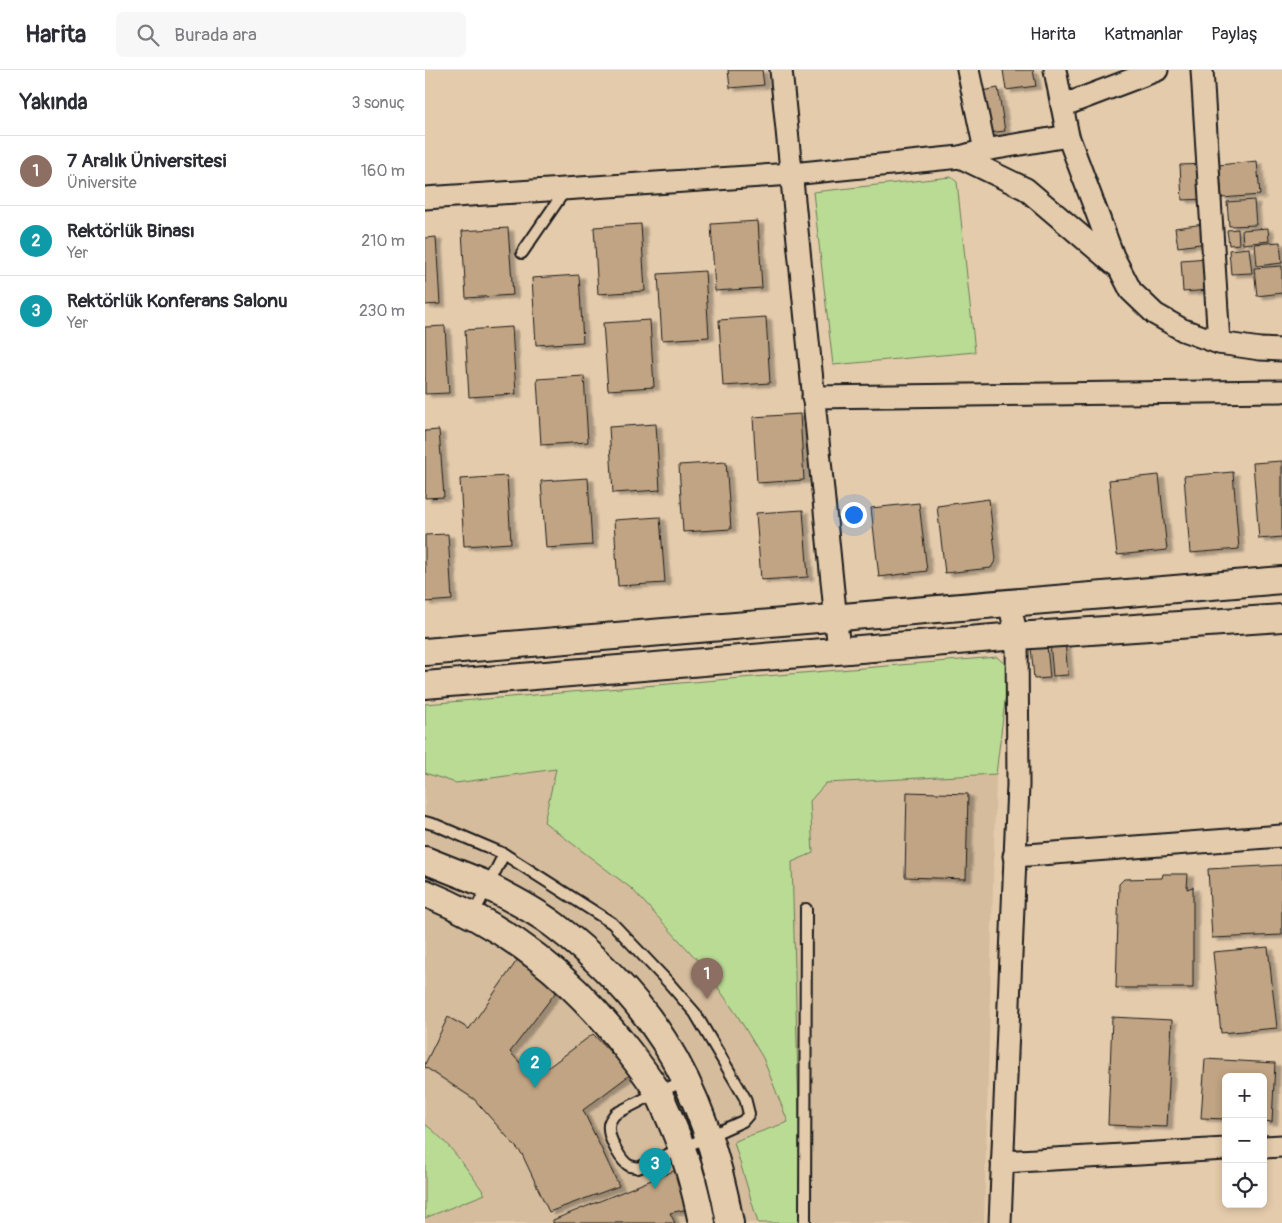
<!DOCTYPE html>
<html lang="tr">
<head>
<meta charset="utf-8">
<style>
  body { margin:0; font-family:Pangolin,sans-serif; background:#f7f7f7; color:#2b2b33 }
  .controls { position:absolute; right:15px; bottom:15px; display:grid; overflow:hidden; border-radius:8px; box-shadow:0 2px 8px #0003 }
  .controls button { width:45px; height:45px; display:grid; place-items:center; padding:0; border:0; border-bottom:1px solid #e1e1e2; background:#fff; color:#2b2b33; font:25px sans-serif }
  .you { position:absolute; left:428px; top:444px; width:18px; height:18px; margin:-12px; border:4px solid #fff; border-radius:50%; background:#1a73e8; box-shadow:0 0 0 8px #1a73e833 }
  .badge { display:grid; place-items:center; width:32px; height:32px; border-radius:50%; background:#1c1c1c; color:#fff; font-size:16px; font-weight:700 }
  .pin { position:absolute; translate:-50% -41px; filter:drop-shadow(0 1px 2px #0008) }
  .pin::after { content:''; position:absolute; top:26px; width:18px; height:15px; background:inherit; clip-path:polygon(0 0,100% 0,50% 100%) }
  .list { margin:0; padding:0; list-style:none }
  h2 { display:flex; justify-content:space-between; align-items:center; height:65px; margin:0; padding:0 20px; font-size:21px }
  h2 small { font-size:16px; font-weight:400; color:#7c7c81 }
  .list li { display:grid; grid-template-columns:32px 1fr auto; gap:15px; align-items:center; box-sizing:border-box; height:70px; padding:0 20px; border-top:1px solid #e1e1e2 }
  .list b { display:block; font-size:19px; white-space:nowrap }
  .list p { margin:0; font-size:16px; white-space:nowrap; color:#7c7c81 }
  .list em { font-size:16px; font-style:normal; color:#7c7c81 }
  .icon { flex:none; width:28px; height:28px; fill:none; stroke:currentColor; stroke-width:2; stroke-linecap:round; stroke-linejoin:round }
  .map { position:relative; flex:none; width:857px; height:1153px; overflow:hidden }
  header { display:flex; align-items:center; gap:30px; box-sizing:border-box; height:70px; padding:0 25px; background:#fff; border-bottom:1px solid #e1e1e2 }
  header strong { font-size:24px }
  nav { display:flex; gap:28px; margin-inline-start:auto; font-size:18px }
  .search { width:350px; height:45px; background:#f7f7f7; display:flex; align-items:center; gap:12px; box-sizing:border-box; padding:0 18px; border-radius:8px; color:#7c7c81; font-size:19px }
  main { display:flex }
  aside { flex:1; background:#fff }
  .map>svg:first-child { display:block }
  .built { fill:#d5bc9d }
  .green { fill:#badb94; stroke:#6b7c58 }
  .building { fill:#c0a483; stroke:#1c1c1c; filter:url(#shadow) }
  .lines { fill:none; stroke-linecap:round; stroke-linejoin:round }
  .service-casing { stroke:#1c1c1c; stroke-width:14 }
  .minor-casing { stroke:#1c1c1c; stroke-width:25 }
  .tertiary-casing { stroke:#1c1c1c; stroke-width:30 }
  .service { stroke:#e4cbac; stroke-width:10 }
  .minor { stroke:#e4cbac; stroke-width:21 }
  .tertiary { stroke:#e4cbac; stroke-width:26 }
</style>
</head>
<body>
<header>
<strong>Harita</strong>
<div class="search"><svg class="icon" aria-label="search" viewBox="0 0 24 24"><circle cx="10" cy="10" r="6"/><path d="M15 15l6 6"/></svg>Burada ara</div>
<nav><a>Harita</a><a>Katmanlar</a><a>Paylaş</a></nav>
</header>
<main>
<aside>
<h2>Yakında<small>3 sonuç</small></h2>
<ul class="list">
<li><span class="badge" style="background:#8d6e63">1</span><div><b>7 Aralık Üniversitesi</b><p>Üniversite</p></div><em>160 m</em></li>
<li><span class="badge" style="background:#0f9aa8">2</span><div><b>Rektörlük Binası</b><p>Yer</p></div><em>210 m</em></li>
<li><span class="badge" style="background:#0f9aa8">3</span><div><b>Rektörlük Konferans Salonu</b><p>Yer</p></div><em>230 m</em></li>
</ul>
</aside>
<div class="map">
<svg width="857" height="1153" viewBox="0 0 857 1153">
  <defs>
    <filter id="shadow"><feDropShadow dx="5.5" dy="3" stdDeviation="1" flood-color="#0004"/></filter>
  </defs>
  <rect width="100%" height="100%" fill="#e4cbac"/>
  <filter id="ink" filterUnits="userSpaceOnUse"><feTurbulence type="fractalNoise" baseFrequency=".02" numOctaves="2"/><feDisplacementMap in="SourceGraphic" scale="10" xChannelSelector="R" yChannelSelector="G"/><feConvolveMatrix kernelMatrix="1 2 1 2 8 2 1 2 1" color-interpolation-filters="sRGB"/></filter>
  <g filter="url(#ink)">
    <polygon class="built" points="572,587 584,598 571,704 559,1153 0,1153 0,634"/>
    <g class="green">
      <polygon points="526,107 532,112 550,282 408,295 388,122"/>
      <polygon points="572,587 584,598 571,704 401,713 385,731 388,783 367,792 375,1081 374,1153 333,1153 309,1072 318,1068 363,1052 338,988 312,945 278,896 207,819 119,752 131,699 31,713 0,703 0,634"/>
      <path d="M0 1054C25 1073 42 1099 60 1124L0 1148Z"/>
    </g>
    <g class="building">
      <polygon points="303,0 337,0 339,15 305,18"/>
      <polygon points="578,0 608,0 611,16 581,20"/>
      <polygon points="573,18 580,61 563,63 556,21"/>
      <polygon points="832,91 835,125 797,128 794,95"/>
      <polygon points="780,94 781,129 757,130 755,95"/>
      <polygon points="829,130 831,155 804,156 802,132"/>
      <polygon points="333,151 337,218 290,221 286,154"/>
      <polygon points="216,154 220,221 173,224 169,157"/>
      <polygon points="779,154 782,173 753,177 750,158"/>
      <polygon points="83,158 88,225 41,228 37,161"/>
      <polygon points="843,158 844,171 818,174 817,160"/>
      <polygon points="813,159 814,174 804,175 802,160"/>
      <polygon points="11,167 15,234 0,235 0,168"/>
      <polygon points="855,172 857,193 832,196 830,174"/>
      <polygon points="824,178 827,203 806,204 804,180"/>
      <polygon points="783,188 785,220 758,222 756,190"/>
      <polygon points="857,196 857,223 832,226 829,198"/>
      <polygon points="280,201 284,267 237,270 233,204"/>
      <polygon points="154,205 158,272 111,275 107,208"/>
      <polygon points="341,247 345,313 298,316 294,250"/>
      <polygon points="225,250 229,317 183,320 178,253"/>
      <polygon points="20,256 24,323 0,324 0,257"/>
      <polygon points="87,257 91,324 44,327 40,260"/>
      <polygon points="159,306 163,372 116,375 112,309"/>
      <polygon points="375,344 379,410 332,413 328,347"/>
      <polygon points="231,354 235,420 188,423 184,357"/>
      <polygon points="14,360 19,427 0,428 0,361"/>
      <polygon points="857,391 857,467 834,469 828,393"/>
      <polygon points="301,392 306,459 258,462 254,395"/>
      <polygon points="808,402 814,479 765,483 759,406"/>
      <polygon points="734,405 742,480 692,485 684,410"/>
      <polygon points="82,406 86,473 39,476 35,409"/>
      <polygon points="163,408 167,475 121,478 116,411"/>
      <polygon points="564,429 571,489 566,498 520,503 512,436"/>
      <polygon points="494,433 502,501 454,507 446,438"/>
      <polygon points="378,440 383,507 336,510 331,443"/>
      <polygon points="235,447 240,513 193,516 189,450"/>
      <polygon points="23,464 27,530 0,532 0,465"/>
      <polygon points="640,571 643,605 628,606 625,572"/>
      <polygon points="622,576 625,608 609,609 606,577"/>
      <polygon points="482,722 543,724 541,809 480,807"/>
      <polygon points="857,795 857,865 787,868 783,799"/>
      <polygon points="738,804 763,804 762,819 768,817 768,918 691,918 694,814 699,809 737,808"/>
      <polygon points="843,877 852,958 796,963 788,882"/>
      <polygon points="93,889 134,918 85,982 109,1008 168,964 206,1004 158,1040 194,1116 124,1142 97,1084 49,1029 0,997 0,994 23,947 44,959"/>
      <polygon points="687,947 747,950 742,1057 683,1055"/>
      <polygon points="780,989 850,993 847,1052 838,1051 838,1007 801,1007 801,1049 776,1048"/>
      <polygon points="251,1100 263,1139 245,1143 250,1153 128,1153 128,1150"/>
    </g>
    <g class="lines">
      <g class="service-casing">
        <g id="service">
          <polyline points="97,183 141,119"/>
          <polyline points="0,752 11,755 79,784"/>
          <path d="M48 845 79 784 187 853 243 912 270 943 320 1028 324 1044 318 1051 213 1098C211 1097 208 1097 205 1096 196 1092 184 1069 184 1059 183 1053 186 1049 190 1044L233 1022 260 1011"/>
          <polyline points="380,1153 381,839"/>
        </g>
      </g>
      <g class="minor-casing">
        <g id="minor">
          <polyline points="356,0 414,581"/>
          <polyline points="543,0 560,80"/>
          <polyline points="630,0 643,66 688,186 706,221 730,244 758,260 794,273 835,279 857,280"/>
          <polyline points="777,0 794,273"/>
          <polyline points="637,36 732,0"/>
          <polyline points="535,87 601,119 689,194"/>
          <polyline points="0,128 367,104 535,87 560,80 643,66"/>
          <polyline points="388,327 857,321"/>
          <polyline points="589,786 857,766"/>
          <polyline points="838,1077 857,1076"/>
          <polyline points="577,1092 801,1079"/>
          <polyline points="575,1153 593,715 592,566 584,533"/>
        </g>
      </g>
      <g class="tertiary-casing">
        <g id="tertiary">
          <polyline points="0,582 857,510"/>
          <polyline points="0,615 592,566 857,548"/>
          <path d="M0 790 63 815 64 817C86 828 109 840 129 855 171 887 211 927 239 971 273 1025 294 1090 305 1153"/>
          <path d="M0 823C84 858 146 906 201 978 212 992 223 1006 232 1021 237 1029 241 1040 245 1049 261 1086 269 1113 277 1153"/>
        </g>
      </g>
      <use href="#service" class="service"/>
      <use href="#minor" class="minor"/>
      <use href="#tertiary" class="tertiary"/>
    </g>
  </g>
</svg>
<div class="controls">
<button>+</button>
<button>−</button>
<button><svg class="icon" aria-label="locate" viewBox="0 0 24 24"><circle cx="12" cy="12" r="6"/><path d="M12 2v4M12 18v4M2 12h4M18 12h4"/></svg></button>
</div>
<div class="you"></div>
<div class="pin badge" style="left:282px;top:929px;background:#8d6e63">1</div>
<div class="pin badge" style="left:110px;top:1018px;background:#0f9aa8">2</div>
<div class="pin badge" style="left:230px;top:1119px;background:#0f9aa8">3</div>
</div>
</main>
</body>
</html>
